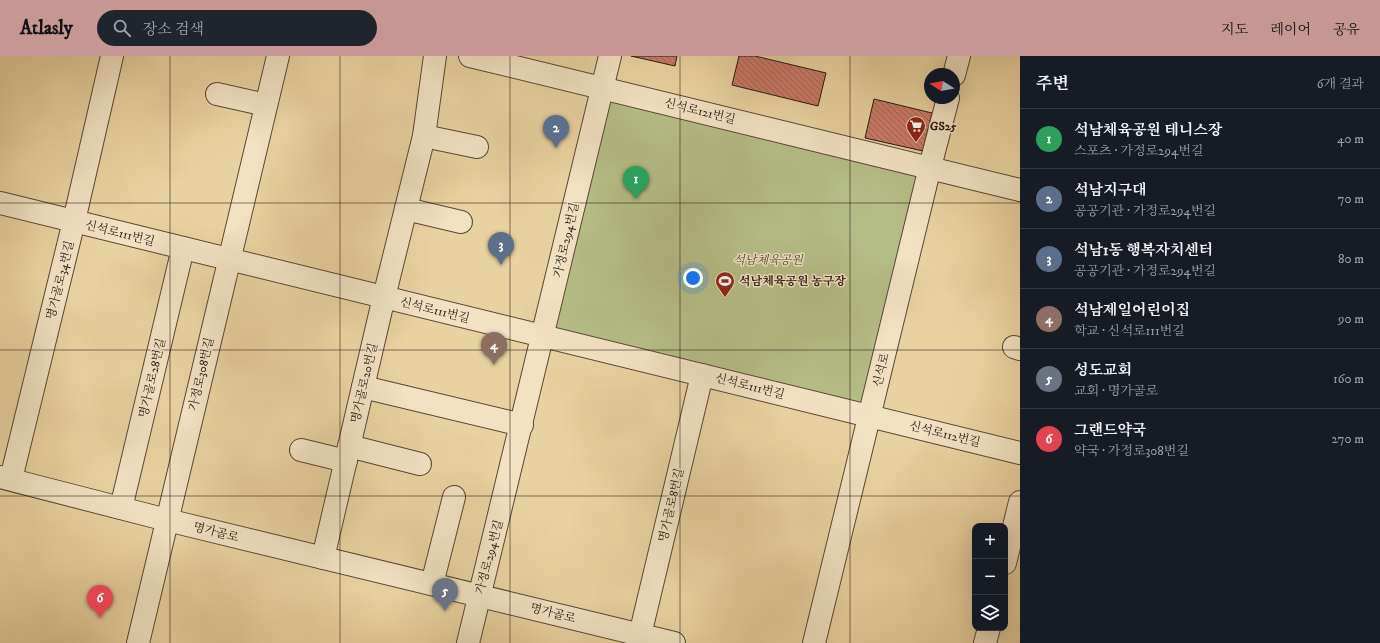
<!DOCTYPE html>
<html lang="ko">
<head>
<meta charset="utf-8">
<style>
  body { margin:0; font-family:"IM FELL DW Pica","Noto Serif KR",serif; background:#20242c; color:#f1f3f6 }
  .controls { position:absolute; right:12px; bottom:12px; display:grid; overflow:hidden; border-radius:8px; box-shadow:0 4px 16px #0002 }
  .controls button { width:36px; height:36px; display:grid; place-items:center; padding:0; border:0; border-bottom:1px solid #363941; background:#171b24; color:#f1f3f6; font:20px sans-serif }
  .compass { position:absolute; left:924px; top:12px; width:36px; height:36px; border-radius:50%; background:#171b24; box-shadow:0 4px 16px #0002; rotate:281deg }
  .you { position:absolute; left:693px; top:222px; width:14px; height:14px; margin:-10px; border:3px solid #fff; border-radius:50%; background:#1a73e8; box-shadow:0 0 0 6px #1a73e833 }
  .badge { display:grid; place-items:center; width:26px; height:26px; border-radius:50%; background:#c59692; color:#fff; font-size:13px; font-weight:700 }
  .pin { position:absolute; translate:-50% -33px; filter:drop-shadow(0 1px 2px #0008) }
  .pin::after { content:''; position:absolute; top:21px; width:14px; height:12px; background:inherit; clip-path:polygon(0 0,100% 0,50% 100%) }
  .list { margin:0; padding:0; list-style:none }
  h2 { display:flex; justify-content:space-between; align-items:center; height:52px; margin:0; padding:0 16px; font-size:17px }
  h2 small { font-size:13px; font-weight:400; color:#9ea1a6 }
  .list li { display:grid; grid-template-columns:26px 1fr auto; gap:12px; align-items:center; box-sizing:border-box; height:60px; padding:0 16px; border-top:1px solid #363941 }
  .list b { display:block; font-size:15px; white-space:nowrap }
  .list p { margin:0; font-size:13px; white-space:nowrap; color:#9ea1a6 }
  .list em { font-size:13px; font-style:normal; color:#9ea1a6 }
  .icon { flex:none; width:22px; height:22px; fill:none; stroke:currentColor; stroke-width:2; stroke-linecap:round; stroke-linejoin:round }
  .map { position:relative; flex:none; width:1020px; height:587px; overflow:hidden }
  header { display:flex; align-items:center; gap:24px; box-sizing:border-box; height:56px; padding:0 20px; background:#c59692; color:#111 }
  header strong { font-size:19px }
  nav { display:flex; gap:22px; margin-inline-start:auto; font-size:14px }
  .search { width:280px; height:36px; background:#20242c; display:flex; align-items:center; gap:10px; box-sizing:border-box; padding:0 14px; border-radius:22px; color:#9ea1a6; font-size:15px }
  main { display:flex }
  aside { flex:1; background:#171b24 }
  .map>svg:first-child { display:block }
  .green { fill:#b5bd86; stroke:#6e6a4c }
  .building { fill:url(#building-back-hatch); stroke:#271813 }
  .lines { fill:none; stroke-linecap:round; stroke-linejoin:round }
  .minor-casing { stroke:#584636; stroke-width:24 }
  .minor { stroke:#f1e2c2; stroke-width:22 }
  .grid { fill:none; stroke:#271813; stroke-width:1; stroke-opacity:0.55 }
  .labels { text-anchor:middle; stroke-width:3; stroke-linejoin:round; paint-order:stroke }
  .street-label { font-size:12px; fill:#271813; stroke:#f1e2c2 }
  .poi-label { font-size:12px; font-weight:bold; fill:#271813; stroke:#f1e2c2; text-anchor:start }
  .park-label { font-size:12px; font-style:italic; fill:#524a36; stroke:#f1e2c2 }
</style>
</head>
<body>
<header>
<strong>Atlasly</strong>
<div class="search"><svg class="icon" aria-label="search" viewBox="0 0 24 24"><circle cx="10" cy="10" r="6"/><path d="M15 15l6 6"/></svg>장소 검색</div>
<nav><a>지도</a><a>레이어</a><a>공유</a></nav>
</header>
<main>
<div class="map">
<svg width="1020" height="587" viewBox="0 0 1020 587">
  <defs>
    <pattern id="building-back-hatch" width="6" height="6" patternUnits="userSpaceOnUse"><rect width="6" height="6" fill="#c97b68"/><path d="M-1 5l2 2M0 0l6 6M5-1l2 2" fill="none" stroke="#a36454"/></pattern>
  </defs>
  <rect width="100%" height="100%" fill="#e9d2a1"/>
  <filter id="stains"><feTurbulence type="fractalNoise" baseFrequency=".005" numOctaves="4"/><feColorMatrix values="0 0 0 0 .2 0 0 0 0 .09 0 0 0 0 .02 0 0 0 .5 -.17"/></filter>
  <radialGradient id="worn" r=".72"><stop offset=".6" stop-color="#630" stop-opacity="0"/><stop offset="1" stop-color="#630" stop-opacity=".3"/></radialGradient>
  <polygon class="green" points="602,32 930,111 870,360 543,280"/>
  <g class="building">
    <polygon points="631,0 677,0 675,10"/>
    <polygon points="739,0 755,0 826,17 818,50 732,29"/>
    <polygon points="874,43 932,57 923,95 865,82"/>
  </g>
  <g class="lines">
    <g class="minor-casing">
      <g id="minor">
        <polyline points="470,0 1020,134"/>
        <polyline points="954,19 959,0"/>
        <polyline points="217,38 266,49"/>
        <polyline points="424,80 477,91"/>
        <polyline points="0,147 1020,397"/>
        <polyline points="406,153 461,166"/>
        <polyline points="1014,291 1020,293"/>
        <polyline points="363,331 522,369"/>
        <polyline points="349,390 420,408"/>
        <polyline points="301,394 346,405"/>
        <polyline points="0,421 167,464 674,587"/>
        <polyline points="11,423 74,165 112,0"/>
        <polyline points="121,452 183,192"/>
        <polyline points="323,502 384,241 424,80 435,0"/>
        <polyline points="1005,507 1020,446"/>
        <polyline points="432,528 454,441"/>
        <polyline points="640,579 702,319"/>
        <polyline points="138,587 278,0"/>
        <polyline points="468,587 610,0"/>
        <polyline points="814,587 930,111 948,42"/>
        <polyline points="985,587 989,572"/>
      </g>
    </g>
    <use href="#minor" class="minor"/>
  </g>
  <path class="grid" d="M170 0V587M340 0V587M510 0V587M680 0V587M850 0V587M0 147H1020M0 294H1020M0 440H1020"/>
  <defs>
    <g id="supermarket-pin" transform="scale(1)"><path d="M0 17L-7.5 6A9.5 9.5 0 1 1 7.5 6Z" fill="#8f2418" stroke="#f1e2c2"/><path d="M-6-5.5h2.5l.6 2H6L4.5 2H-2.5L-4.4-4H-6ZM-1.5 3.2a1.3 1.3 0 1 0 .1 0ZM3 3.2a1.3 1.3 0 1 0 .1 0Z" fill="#fff"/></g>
    <g id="stadium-pin" transform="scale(1)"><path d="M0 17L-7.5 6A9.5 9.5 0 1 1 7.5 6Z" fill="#8f2418" stroke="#f1e2c2"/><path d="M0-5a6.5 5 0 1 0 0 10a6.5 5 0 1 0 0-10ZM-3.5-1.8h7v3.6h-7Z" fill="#fff"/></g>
  </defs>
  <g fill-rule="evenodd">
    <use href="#supermarket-pin" x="916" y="70"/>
    <use href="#stadium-pin" x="725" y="225"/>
  </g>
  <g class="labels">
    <g class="street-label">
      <text transform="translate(700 55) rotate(14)" y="4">신석로121번길</text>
      <text transform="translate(120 177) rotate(14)" y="4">신석로111번길</text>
      <text transform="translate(566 184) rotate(-77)" y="4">가정로294번길</text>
      <text transform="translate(60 224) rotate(-76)" y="4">명가골로34번길</text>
      <text transform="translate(435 254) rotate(14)" y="4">신석로111번길</text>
      <text transform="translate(881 314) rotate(-76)" y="4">신석로</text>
      <text transform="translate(201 318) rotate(-77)" y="4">가정로308번길</text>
      <text transform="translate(152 322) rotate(-77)" y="4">명가골로28번길</text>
      <text transform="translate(364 327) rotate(-77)" y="4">명가골로20번길</text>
      <text transform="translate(750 330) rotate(14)" y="4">신석로111번길</text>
      <text transform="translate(945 378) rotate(14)" y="4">신석로112번길</text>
      <text transform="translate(671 449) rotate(-77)" y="4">명가골로8번길</text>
      <text transform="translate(216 476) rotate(14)" y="4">명가골로</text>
      <text transform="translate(489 501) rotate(-75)" y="4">가정로294번길</text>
      <text transform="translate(553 557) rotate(14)" y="4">명가골로</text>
    </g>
    <g class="poi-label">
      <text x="930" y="74">GS25</text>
      <text x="739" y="229">석남체육공원 농구장</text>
    </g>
    <g class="park-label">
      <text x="768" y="208">석남체육공원</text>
    </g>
  </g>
  <rect width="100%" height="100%" filter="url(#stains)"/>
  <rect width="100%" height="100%" fill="url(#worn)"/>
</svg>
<div class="controls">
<button>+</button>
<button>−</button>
<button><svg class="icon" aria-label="layers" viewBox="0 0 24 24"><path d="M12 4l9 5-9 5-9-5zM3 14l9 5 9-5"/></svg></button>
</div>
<svg class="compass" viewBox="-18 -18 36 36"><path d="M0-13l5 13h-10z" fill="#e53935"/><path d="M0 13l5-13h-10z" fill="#9ea1a6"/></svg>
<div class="you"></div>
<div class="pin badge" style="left:636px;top:143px;background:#2e9e5b">1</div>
<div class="pin badge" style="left:556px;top:92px;background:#5c6f8a">2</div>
<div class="pin badge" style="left:501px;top:209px;background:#5c6f8a">3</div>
<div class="pin badge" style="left:494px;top:309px;background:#8d6e63">4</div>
<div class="pin badge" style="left:445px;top:555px;background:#6b7280">5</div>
<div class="pin badge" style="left:100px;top:562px;background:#e0444e">6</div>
</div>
<aside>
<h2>주변<small>6개 결과</small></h2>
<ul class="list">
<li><span class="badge" style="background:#2e9e5b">1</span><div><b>석남체육공원 테니스장</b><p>스포츠 · 가정로294번길</p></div><em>40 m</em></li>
<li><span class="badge" style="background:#5c6f8a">2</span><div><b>석남지구대</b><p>공공기관 · 가정로294번길</p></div><em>70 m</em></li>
<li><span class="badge" style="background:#5c6f8a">3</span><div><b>석남1동 행복자치센터</b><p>공공기관 · 가정로294번길</p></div><em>80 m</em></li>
<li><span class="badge" style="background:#8d6e63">4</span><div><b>석남제일어린이집</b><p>학교 · 신석로111번길</p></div><em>90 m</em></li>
<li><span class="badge" style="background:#6b7280">5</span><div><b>성도교회</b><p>교회 · 명가골로</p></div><em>160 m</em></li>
<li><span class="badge" style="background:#e0444e">6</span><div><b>그랜드약국</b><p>약국 · 가정로308번길</p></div><em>270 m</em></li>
</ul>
</aside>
</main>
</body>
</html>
